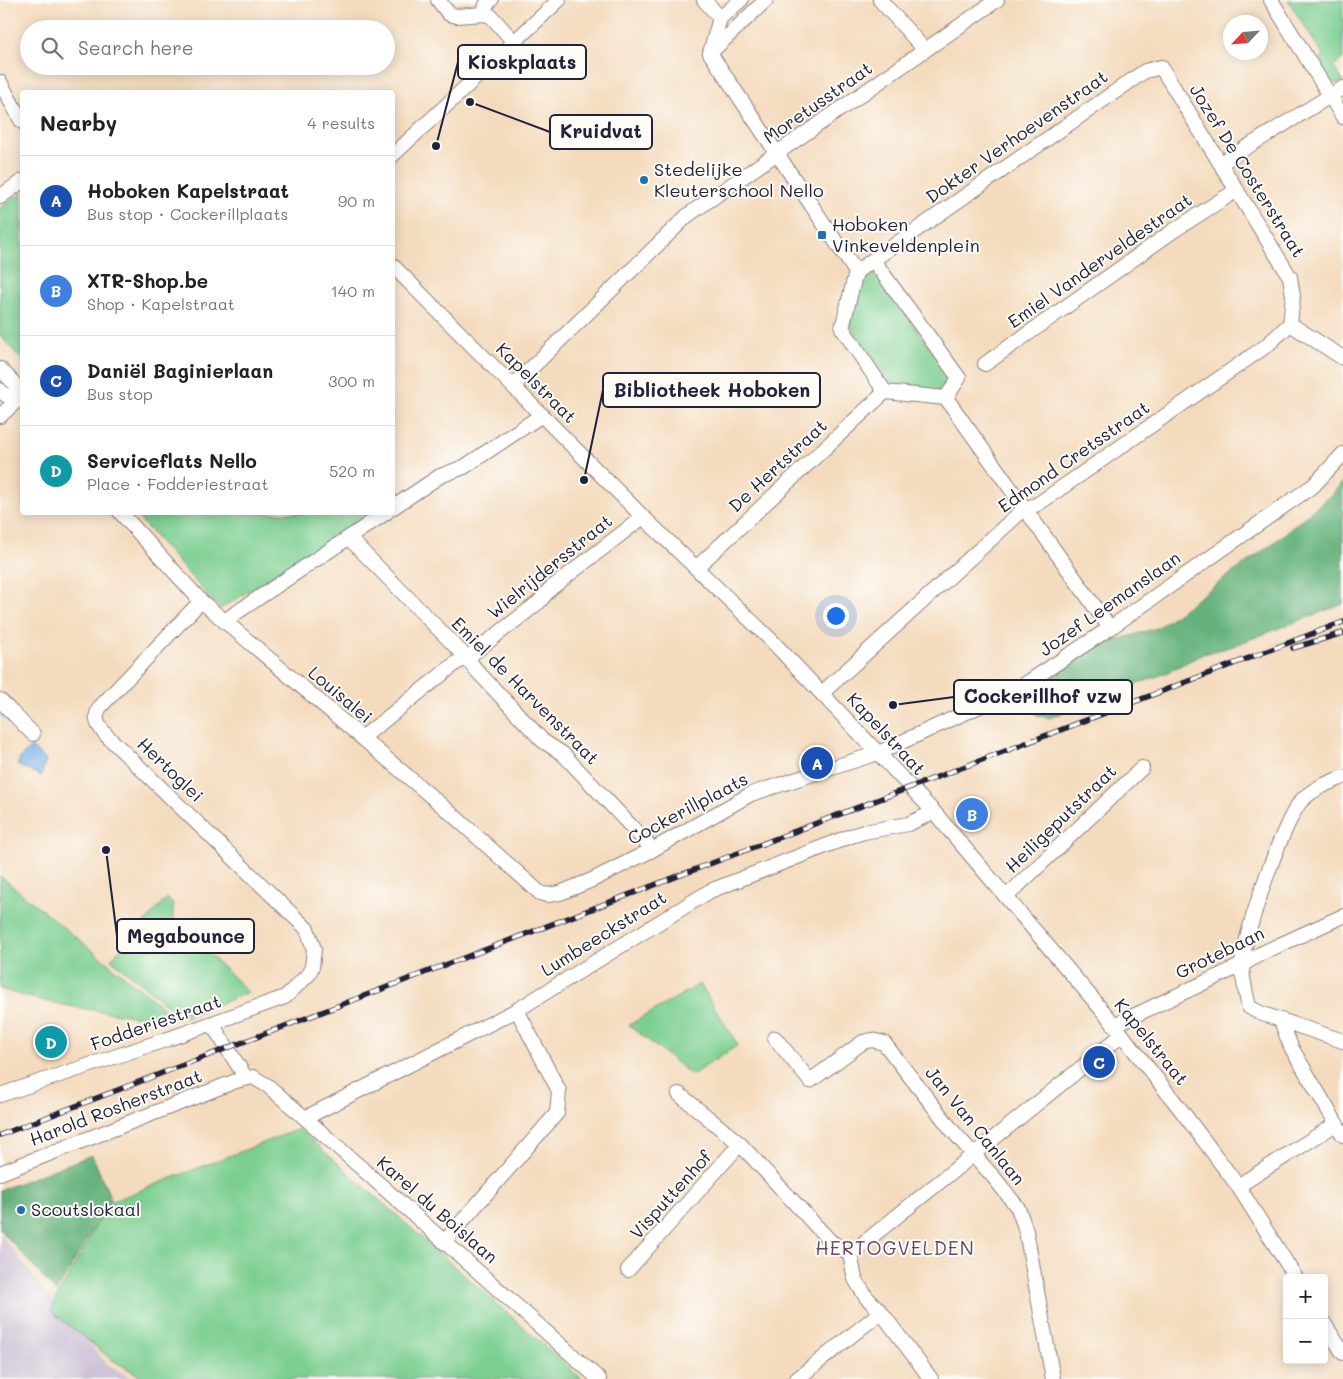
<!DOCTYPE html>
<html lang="en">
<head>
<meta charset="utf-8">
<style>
  body { margin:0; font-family:Mali,sans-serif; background:#f6f6f6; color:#222 }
  .controls { position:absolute; right:15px; bottom:15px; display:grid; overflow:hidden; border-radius:5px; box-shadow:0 2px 12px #0003 }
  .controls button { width:45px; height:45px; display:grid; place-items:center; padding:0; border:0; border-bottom:1px solid #e0e0e0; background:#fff; color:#222; font:25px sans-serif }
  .compass { position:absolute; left:1223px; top:15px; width:45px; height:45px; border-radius:50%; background:#fff; box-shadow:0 2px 12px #0003; rotate:244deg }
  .you { position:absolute; left:835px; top:615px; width:18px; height:18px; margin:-12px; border:4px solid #fff; border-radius:50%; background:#1a73e8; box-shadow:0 0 0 8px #1a73e833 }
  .badge { display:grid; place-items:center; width:32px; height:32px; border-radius:50%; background:#1f6fb2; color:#fff; font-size:16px; font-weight:700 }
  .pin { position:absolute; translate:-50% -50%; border:2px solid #fff; box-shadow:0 1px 5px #0006 }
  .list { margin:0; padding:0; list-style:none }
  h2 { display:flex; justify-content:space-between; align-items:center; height:65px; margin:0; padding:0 20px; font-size:21px }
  h2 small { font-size:16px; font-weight:400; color:#767676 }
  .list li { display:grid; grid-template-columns:32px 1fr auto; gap:15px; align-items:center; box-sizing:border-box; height:90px; padding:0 20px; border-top:1px solid #e0e0e0 }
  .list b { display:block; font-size:19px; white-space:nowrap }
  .list p { margin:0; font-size:16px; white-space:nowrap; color:#767676 }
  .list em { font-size:16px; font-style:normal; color:#767676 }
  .icon { flex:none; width:28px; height:28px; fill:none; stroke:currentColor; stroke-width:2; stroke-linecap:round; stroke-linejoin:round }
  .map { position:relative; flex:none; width:1343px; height:1379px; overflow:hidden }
  .search { position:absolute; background:#fff; box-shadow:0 2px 12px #0003; left:20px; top:20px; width:375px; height:55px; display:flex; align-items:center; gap:12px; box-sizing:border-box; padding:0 18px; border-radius:28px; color:#767676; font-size:19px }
  .panel { position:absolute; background:#fff; box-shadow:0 2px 12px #0003; left:20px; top:90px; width:375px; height:425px; border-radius:5px }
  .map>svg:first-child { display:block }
  .industrial { fill:#cbbfd5 }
  .green { fill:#7ccf91; stroke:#4f7866 }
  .forest { fill:#65b27b; stroke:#446a5b }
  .water { fill:#78afe7; stroke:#4d6891 }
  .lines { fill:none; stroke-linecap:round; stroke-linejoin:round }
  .stream { stroke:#78afe7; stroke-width:4 }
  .minor-casing { stroke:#8b7e7c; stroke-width:16 }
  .minor { stroke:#fff; stroke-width:14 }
  .rail-casing { stroke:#22223b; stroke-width:5.5 }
  .rail { stroke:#fdfcf7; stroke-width:4; stroke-dasharray:11; stroke-linecap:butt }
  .poi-dot { fill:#1f6fb2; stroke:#fdfcf7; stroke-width:2 }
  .labels { text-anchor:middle; stroke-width:4; stroke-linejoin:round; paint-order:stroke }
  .street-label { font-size:18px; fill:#22223b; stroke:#fdfcf7 }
  .poi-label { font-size:18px; fill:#22223b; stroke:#fdfcf7; text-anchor:start }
  .neighbourhood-label { font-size:19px; letter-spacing:1px; fill:#634862; stroke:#fdfcf7 }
  .leader { fill:none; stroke:#22223b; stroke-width:2 }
  .callout-dot { fill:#22223b; stroke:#fdfcf7; stroke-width:2 }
  .callout { fill:#fdfcf7; stroke:#22223b; stroke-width:2 }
  .callout-label { font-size:19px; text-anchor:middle; font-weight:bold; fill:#22223b }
</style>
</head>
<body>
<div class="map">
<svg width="1343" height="1379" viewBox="0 0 1343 1379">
  <rect width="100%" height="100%" fill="#fdfcf7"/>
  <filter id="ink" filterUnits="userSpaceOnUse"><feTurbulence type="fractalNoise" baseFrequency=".02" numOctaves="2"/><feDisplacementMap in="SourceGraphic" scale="10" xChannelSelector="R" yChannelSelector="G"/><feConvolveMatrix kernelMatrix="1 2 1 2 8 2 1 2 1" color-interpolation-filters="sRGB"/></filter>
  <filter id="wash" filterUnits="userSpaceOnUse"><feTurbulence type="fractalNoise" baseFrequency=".0096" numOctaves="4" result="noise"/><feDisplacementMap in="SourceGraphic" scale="20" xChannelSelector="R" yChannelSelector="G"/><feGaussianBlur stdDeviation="1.12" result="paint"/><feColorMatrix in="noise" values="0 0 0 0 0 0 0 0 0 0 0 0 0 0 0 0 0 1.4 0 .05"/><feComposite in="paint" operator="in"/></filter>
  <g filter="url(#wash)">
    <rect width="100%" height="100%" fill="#f4dbbe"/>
    <polygon class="industrial" points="0,1233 46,1293 107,1364 132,1379 0,1379"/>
    <g class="green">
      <path d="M1288 0H1343V59L1333 66 1343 81C1329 89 1323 72 1317 62L1324 57Z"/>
      <polygon points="22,192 22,360 0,335 0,208"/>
      <path d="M869 274 878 276 946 370C949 381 946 386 938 392L893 387 852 329 848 319 861 278Z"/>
      <polygon points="134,513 373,513 220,609"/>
      <path d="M0 876 171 1014 167 1021C110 1012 55 1007 0 989Z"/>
      <polygon points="167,898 173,904 173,918 248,992 189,1016 182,1017 111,959"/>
      <polygon points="700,984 738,1045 692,1075 629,1025"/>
      <polygon points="299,1129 582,1379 145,1379 111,1359 51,1311 56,1298 110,1202"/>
    </g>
    <g class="forest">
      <polygon points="1343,482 1343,604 1230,647 1203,654 1166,673 1049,718 1038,716 1032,710 1029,701 1034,689 1097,646 1157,628 1276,541 1332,494"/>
      <polygon points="92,1155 111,1199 56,1292 0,1229 0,1190"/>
    </g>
    <polygon class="water" points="31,747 46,760 41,776 17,765 20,758"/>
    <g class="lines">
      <polyline class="stream" points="3,714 25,737"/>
    </g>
  </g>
  <g filter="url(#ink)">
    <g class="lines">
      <g class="minor-casing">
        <g id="minor">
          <polyline points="438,0 449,14 457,16 484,14 491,16 514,42"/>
          <polyline points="704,0 720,18 710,53 856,272"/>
          <polyline points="880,0 925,50"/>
          <polyline points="1271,0 1343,117"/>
          <polyline points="484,14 486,5 491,0"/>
          <polyline points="720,18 741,0"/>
          <polyline points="710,53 766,0"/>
          <polyline points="0,82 22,122"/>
          <polyline points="392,156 559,0"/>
          <polyline points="1221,163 1343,88"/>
          <polyline points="0,197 22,181"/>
          <polyline points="873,260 1145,71 1161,67 1290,277 1293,296 1290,324 1343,358"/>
          <polygon points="873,260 959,378 946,398 885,392 842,328 856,272"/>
          <polyline points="392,265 643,517 771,640 934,812 1108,1017 1181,1110 1238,1186 1296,1278"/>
          <polyline points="985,364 1173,231 1237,190"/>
          <polyline points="0,369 13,382 22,394"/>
          <polyline points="513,386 688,215 997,0"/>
          <path d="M0 390C7 398 13 399 22 396"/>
          <polyline points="946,398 1110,628"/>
          <polyline points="0,416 22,396"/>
          <polyline points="392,508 440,476 464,467 542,415"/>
          <polyline points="120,512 201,601 453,815 540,893 547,895 560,893 592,880 652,850 751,794 878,753 1019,688 1110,628 1314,485 1343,454"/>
          <polyline points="349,538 467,658 477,671 543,741 563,754 646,842 652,850"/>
          <polyline points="696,568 885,392"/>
          <polyline points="224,621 387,512"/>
          <polyline points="822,693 1024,509 1038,504 1266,346 1290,324"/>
          <polyline points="0,700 33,734"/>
          <polyline points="362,738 456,663 467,658 539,602 550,589 643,517"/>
          <path d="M1343 777C1329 783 1314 788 1303 799 1285 815 1242 940 1242 965 1242 979 1246 993 1249 1007L1260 1013 1343 1041"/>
          <polyline points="1006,897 1142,768"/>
          <polyline points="1281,1021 1291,1047 1343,1135"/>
          <polyline points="212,1024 246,1078"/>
          <polyline points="1114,1025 1242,965 1260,954 1343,916"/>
          <polyline points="775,1038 810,1081 863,1042 872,1040 884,1043 952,1130 996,1180 1018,1208 1026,1231 1053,1379"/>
          <polyline points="679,1094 740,1144 830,1241 850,1254 855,1279 866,1297 881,1312 931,1379"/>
          <path d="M0 1095 168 1039 285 997 308 975 312 967 314 949 307 929 106 735C98 726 93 718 100 707L201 601"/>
          <polyline points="305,1118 517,1010 710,891 851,836 864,832 908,824 934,812"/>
          <polyline points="0,1173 236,1081 253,1077 268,1086 305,1118 599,1379"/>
          <polyline points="1238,1186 1336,1124"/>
          <polyline points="444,1242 557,1113 559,1091 517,1010"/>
          <polyline points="850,1254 1122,1035"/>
          <polyline points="628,1270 740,1144"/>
          <polyline points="1324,1323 1343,1353"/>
          <polyline points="797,1379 881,1312"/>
        </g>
      </g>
      <use href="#minor" class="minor"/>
      <g class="rail-casing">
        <g id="rail">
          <polyline points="1293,648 1343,633"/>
          <polyline points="0,1135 1343,622"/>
        </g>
      </g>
      <use href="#rail" class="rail"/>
    </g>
  </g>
  <g class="poi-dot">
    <circle cx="644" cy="180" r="5"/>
    <rect x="817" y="230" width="10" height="10" rx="2.5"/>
    <circle cx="21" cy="1210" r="5"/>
  </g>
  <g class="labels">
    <g class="street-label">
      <text transform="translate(818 103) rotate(-35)" y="6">Moretusstraat</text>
      <text transform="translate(1017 137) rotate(-35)" y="6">Dokter Verhoevenstraat</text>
      <text transform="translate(1247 171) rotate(58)" y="6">Jozef De Costerstraat</text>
      <text transform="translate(1100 261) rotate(-35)" y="6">Emiel Vanderveldestraat</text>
      <text transform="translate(536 383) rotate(45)" y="6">Kapelstraat</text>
      <text transform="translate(1074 457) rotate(-35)" y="6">Edmond Cretsstraat</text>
      <text transform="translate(778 466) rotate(-43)" y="6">De Hertstraat</text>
      <text transform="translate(550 567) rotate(-39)" y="6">Wielrijdersstraat</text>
      <text transform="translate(1110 604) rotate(-35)" y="6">Jozef Leemanslaan</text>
      <text transform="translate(525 691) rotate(45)" y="6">Emiel de Harvenstraat</text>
      <text transform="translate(340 695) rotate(40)" y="6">Louisalei</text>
      <text transform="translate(886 734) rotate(47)" y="6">Kapelstraat</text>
      <text transform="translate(170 770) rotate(44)" y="6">Hertoglei</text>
      <text transform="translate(688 809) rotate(-28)" y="6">Cockerillplaats</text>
      <text transform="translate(1061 819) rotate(-44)" y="6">Heiligeputstraat</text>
      <text transform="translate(604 934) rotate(-32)" y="6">Lumbeeckstraat</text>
      <text transform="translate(1220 953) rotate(-26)" y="6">Grotebaan</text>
      <text transform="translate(156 1023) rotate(-19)" y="6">Fodderiestraat</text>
      <text transform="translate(1151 1042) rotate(51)" y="6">Kapelstraat</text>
      <text transform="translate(116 1108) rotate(-21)" y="6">Harold Rosherstraat</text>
      <text transform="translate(975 1126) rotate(51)" y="6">Jan Van Canlaan</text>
      <text transform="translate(671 1195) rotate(-48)" y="6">Visputtenhof</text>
      <text transform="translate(437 1210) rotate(41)" y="6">Karel du Boislaan</text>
    </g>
    <g class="poi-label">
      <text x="654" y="176">Stedelijke<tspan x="654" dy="21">Kleuterschool Nello</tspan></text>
      <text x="832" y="231">Hoboken<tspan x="832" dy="21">Vinkeveldenplein</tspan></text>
      <text x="31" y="1216">Scoutslokaal</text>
    </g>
    <g class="neighbourhood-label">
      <text x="895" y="1255">HERTOGVELDEN</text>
    </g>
  </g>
  <path class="leader" d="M436 146L458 62M470 102L550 132M584 480L603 390M893 705L954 697M106 850L117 936"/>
  <g class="callout-dot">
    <circle cx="436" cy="146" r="5"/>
    <circle cx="470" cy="102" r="5"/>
    <circle cx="584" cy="480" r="5"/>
    <circle cx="893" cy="705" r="5"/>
    <circle cx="106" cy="850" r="5"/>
  </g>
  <g class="callout">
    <rect x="458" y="45" width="128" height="34" rx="5"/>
    <rect x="550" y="115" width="102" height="34" rx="5"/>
    <rect x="603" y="373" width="217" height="34" rx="5"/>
    <rect x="954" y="680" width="178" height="34" rx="5"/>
    <rect x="117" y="919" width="137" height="34" rx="5"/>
  </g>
  <g class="callout-label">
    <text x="522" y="69">Kioskplaats</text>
    <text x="601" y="138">Kruidvat</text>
    <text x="712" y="397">Bibliotheek Hoboken</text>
    <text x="1043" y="703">Cockerillhof vzw</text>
    <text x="186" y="943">Megabounce</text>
  </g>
</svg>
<div class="controls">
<button>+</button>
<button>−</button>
</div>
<svg class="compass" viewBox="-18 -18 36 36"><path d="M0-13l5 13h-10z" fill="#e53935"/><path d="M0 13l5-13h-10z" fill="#767676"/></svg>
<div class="you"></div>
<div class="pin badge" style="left:817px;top:763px;background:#1a4fb4">A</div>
<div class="pin badge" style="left:972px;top:814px;background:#3f7fe0">B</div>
<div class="pin badge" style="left:1099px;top:1062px;background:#1a4fb4">C</div>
<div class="pin badge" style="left:51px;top:1042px;background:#0f9aa8">D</div>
<div class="search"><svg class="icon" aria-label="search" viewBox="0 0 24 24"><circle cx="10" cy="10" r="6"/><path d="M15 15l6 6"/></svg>Search here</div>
<section class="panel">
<h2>Nearby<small>4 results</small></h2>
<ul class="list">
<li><span class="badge" style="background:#1a4fb4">A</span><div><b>Hoboken Kapelstraat</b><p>Bus stop · Cockerillplaats</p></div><em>90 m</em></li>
<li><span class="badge" style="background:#3f7fe0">B</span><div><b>XTR-Shop.be</b><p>Shop · Kapelstraat</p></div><em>140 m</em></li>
<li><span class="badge" style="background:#1a4fb4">C</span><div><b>Daniël Baginierlaan</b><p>Bus stop</p></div><em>300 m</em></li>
<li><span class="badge" style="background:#0f9aa8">D</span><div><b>Serviceflats Nello</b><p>Place · Fodderiestraat</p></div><em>520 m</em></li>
</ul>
</section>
</div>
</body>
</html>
